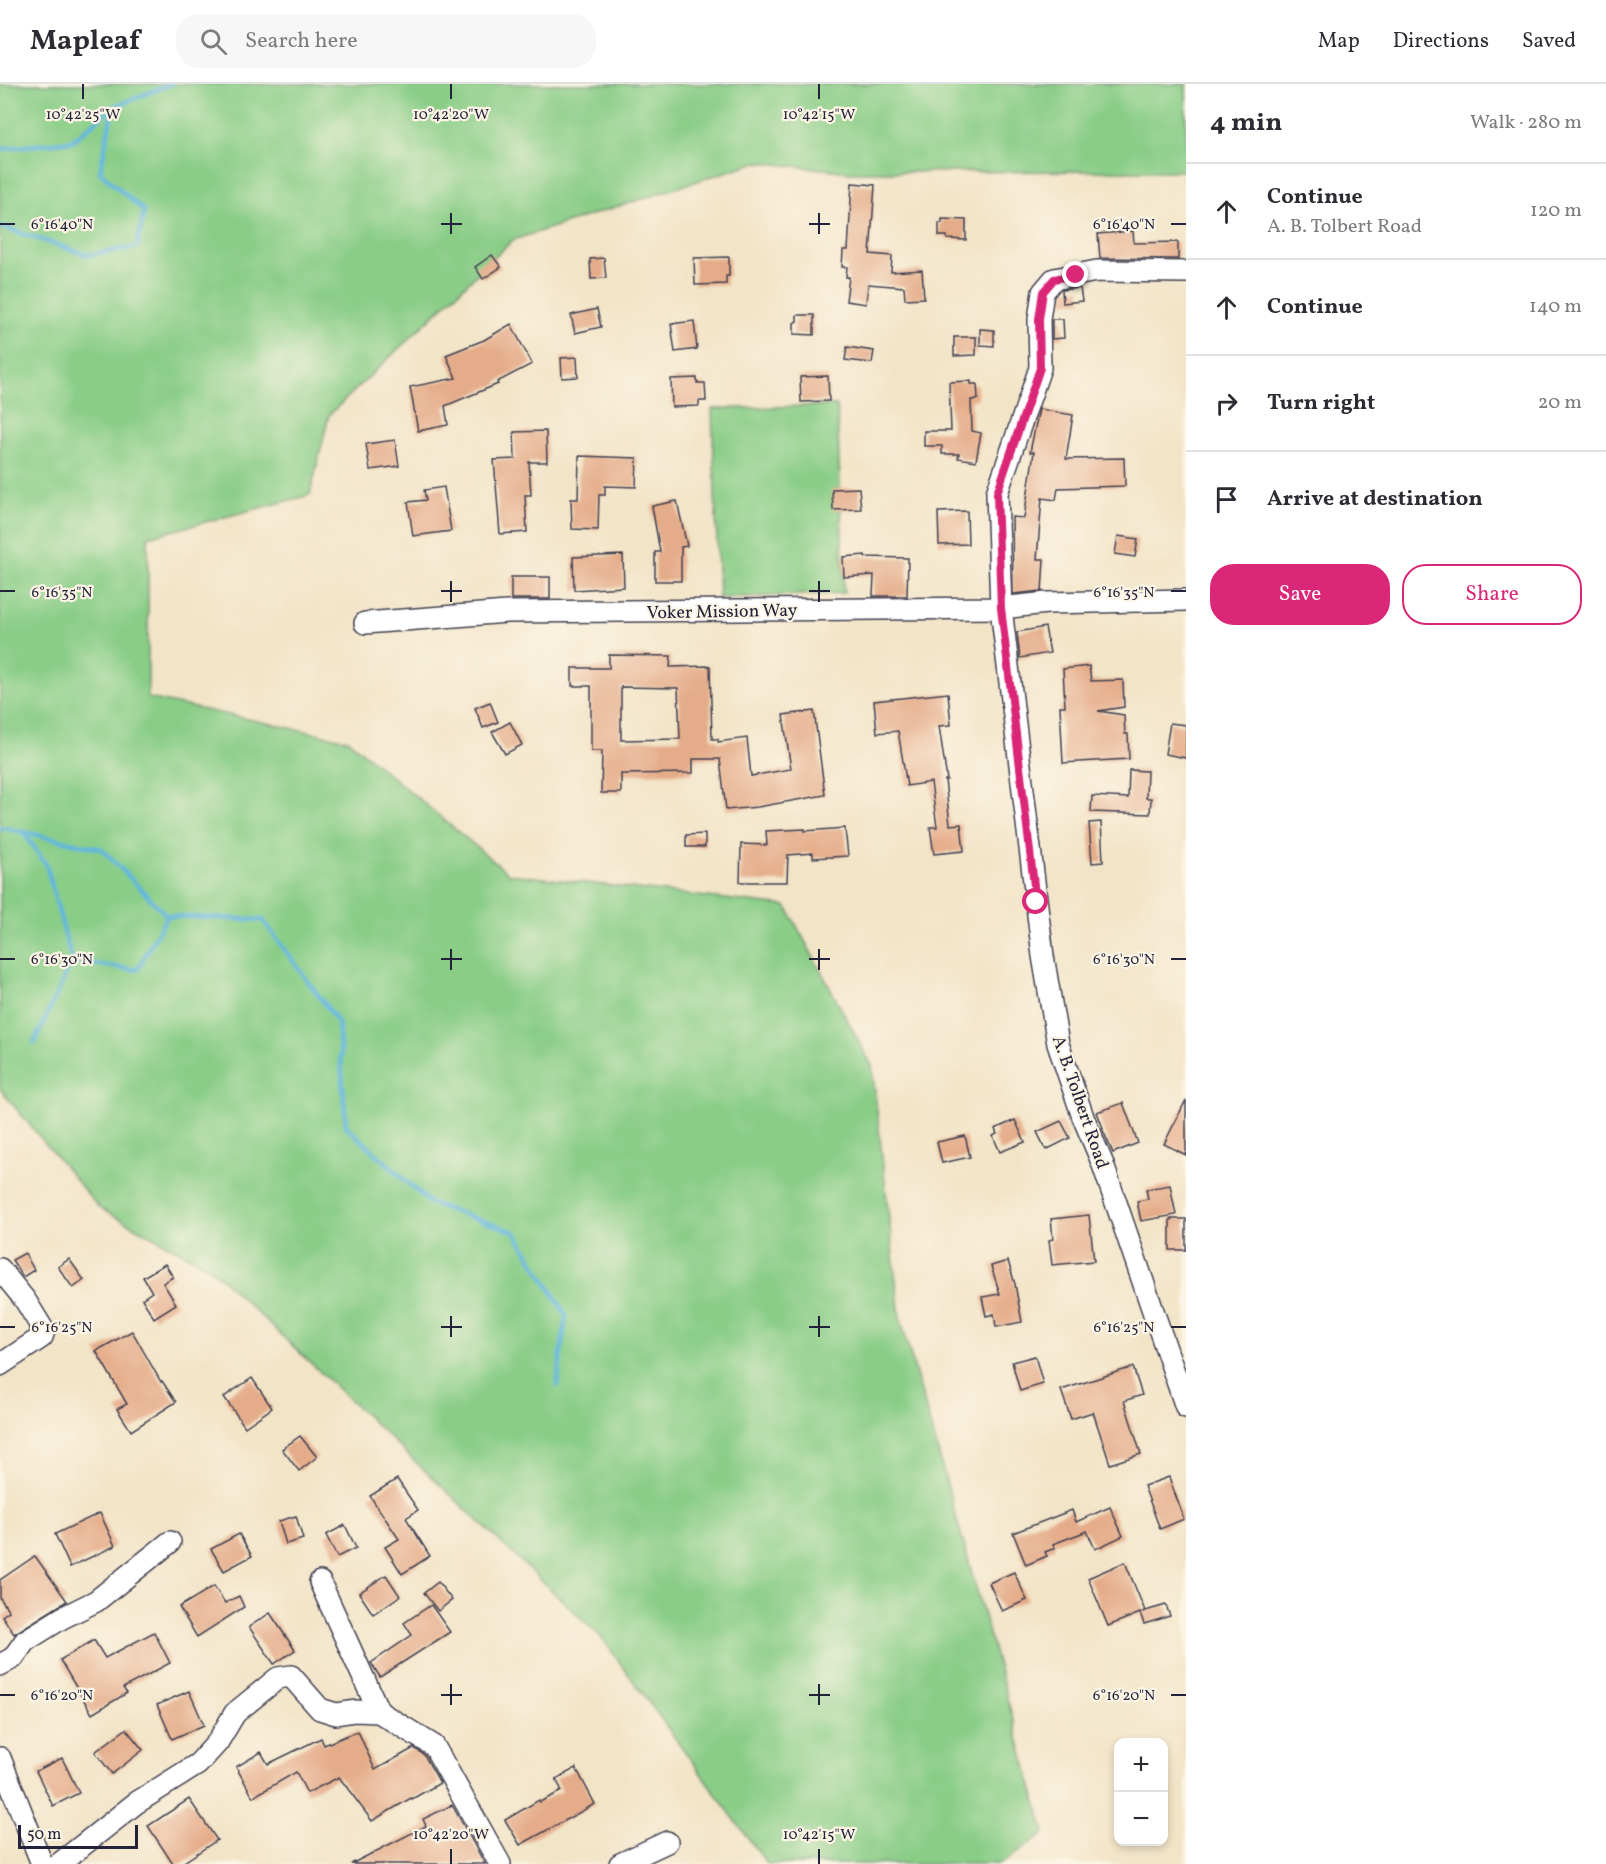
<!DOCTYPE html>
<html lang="en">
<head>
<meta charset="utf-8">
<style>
  body { margin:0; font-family:Vollkorn,serif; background:#f7f7f7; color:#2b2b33 }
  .controls { position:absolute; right:18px; bottom:18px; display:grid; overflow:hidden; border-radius:12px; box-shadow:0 3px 9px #0003 }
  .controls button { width:54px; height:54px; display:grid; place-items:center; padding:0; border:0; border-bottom:2px solid #e1e1e2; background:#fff; color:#2b2b33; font:30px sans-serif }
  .scale { position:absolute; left:18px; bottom:15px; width:120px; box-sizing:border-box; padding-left:6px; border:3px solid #22223b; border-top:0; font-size:16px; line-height:21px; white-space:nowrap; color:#22223b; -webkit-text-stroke:4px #fcf5e5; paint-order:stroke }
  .stop { position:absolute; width:18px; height:18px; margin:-14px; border:4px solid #db2777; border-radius:50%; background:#fff }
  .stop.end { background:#db2777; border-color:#fff; box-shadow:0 2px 6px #0008 }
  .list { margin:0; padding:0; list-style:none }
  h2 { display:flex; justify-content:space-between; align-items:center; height:78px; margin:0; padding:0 24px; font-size:26px }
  h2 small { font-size:20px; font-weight:400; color:#7c7c81 }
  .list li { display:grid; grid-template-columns:39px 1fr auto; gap:18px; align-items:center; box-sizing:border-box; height:96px; padding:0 24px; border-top:2px solid #e1e1e2 }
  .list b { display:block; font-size:22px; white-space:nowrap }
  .list p { margin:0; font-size:20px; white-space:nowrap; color:#7c7c81 }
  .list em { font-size:20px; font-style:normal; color:#7c7c81 }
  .actions { display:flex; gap:12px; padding:18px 24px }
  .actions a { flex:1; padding:14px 0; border:2px solid #db2777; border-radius:24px; text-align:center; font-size:21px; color:#db2777 }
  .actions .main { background:#db2777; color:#fff }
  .icon { flex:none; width:33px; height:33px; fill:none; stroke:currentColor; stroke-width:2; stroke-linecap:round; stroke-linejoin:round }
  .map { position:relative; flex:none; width:1186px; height:1780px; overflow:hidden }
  header { display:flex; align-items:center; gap:36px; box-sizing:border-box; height:84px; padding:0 30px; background:#fff; border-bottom:2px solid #e1e1e2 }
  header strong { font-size:28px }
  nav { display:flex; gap:33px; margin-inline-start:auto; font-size:21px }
  .search { width:420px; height:54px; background:#f7f7f7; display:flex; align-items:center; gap:15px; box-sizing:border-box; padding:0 21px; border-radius:24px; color:#7c7c81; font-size:22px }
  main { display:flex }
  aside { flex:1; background:#fff }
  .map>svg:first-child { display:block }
  .green { fill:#89cd87; stroke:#567861; stroke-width:1.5 }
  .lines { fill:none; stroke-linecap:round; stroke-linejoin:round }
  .stream { stroke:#61b6dd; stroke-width:4.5 }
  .building { fill:#e5ac89; fill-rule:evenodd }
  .minor-casing { stroke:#413f50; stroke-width:24 }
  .minor { stroke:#fff; stroke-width:21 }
  .route { stroke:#db2777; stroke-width:8 }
  .ticks { fill:none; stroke:#22223b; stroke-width:2 }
  .labels { text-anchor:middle; stroke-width:4.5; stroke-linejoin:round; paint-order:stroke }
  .street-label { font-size:18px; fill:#22223b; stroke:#fcf5e5 }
  .ticks-label { font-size:15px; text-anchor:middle; fill:#22223b; stroke:#fcf5e5; stroke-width:4.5; stroke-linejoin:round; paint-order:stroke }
</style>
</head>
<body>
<header>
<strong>Mapleaf</strong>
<div class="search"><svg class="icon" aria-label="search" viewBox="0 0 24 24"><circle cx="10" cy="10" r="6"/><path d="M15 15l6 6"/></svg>Search here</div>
<nav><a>Map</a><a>Directions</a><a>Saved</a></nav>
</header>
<main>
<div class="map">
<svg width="1186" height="1780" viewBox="0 0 1186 1780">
  <rect width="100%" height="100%" fill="#fcf5e5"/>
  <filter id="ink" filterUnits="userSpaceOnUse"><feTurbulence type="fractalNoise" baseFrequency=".0167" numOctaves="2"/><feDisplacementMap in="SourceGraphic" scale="12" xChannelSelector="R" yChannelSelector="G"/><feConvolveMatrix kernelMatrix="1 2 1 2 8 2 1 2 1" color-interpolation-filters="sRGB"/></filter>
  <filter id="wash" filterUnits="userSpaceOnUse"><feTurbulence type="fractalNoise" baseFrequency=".008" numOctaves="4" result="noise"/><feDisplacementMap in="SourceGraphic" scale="24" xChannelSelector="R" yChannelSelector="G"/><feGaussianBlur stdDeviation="1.35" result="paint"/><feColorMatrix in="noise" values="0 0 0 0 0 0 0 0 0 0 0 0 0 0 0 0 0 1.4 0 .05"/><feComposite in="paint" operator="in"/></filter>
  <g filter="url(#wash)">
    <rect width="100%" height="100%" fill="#f2e4c7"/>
    <g class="green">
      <polygon points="0,0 1186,0 1186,87 850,88 757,78 513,156 329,331 310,411 148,453 148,614 348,656 509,790 786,822 872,982 900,1233 1045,1749 1001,1780 767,1780 602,1554 209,1183 99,1124 0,1005"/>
      <polygon points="837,321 844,509 719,514 712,325"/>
    </g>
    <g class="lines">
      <g class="stream">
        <polyline points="0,65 72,57 113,23 171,0"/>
        <polyline points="0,142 87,171 137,163 144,127 100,88 113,23"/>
        <polyline points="0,743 102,765 167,832 263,836 338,938 346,1042 430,1119 515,1148 566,1231 557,1302"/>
        <polyline points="23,748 46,780 72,877 34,959"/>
        <polyline points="72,877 137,886 167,832"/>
      </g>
    </g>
    <g id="blocks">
      <g class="building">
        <polygon points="852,99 875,101 870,170 892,172 891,188 922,186 924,214 905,215 904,203 868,200 866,220 846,217 849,193 846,193 847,183 842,183 843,166 848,166"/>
        <polygon points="942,135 966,136 966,156 947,155 947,152 939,152 939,139 942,139"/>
        <polygon points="1133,147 1134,159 1178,158 1178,175 1100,174 1098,150"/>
        <polygon points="492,171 501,183 483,195 475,183"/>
        <polygon points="729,173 729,192 726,192 726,200 695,201 694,174"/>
        <polygon points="604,174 606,194 591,195 590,175"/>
        <polygon points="1080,204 1082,217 1063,219 1062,206"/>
        <polygon points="597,225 601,243 575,249 571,231"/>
        <polygon points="797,231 814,231 814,251 794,250 794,239 797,237"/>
        <polygon points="1052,235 1063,235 1064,254 1052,255"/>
        <polygon points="694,237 697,265 675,268 671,240"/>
        <polygon points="511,240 532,280 497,298 498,300 445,322 448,341 418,347 410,303 456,294 446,271 484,256"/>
        <polygon points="980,245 994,246 994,262 980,261"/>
        <polygon points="954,253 976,253 976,271 954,272"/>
        <polygon points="847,263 874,267 872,279 845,276"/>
        <polygon points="577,273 578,293 562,294 561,274"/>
        <polygon points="828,292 829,317 801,318 800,293"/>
        <polygon points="697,294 697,299 705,299 706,317 699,317 699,322 672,323 671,295"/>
        <polygon points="971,297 971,300 977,300 978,315 971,316 972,347 981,349 976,377 958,374 959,370 942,370 942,362 924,362 924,347 951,347 949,298"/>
        <polygon points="1039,325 1073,331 1066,375 1124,374 1125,402 1058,404 1056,416 1042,414 1037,475 1044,475 1042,507 1013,510 1012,433 1024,434 1034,368 1030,368"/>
        <polygon points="546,347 547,378 529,378 531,411 525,411 527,448 500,450 494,376 515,375 514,348"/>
        <polygon points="395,356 399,382 370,386 366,360"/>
        <polygon points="579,372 637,374 636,403 605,402 605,411 599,411 598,446 572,445 571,415 578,415"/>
        <polygon points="444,403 451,447 413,452 408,418 426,416 424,406"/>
        <polygon points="859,404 861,425 833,426 832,405"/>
        <polygon points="677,417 687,462 681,463 681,497 655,497 655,468 660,468 652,422"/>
        <polygon points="967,427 968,460 939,461 938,428"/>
        <polygon points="1118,452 1138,455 1135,473 1115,470"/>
        <polygon points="623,471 624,503 574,506 573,473"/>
        <polygon points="865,471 865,473 908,474 907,512 873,512 874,491 844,493 843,473"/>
        <rect x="511" y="493" width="39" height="22"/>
        <polygon points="1045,543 1050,569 1020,574 1017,548"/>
        <path d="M609 571 671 572 670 583 710 582 712 655H718V658L747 654 751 692 791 685 783 631 814 627 825 711 758 723 726 726 720 675H693V689L621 690V709H601L602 667H591V602H572V584H609ZM621 603 678 604 680 655 621 656Z"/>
        <polygon points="1089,582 1091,597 1123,596 1124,623 1098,627 1124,631 1125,650 1128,650 1129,675 1063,679 1060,622 1065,622 1063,585"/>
        <polygon points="948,609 951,641 939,642 947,696 945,696 950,741 961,740 964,767 934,770 930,743 937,743 931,698 907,702 898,647 877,649 874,617"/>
        <polygon points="490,618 498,638 483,644 475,624"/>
        <polygon points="510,638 522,661 505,670 492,648"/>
        <polygon points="1170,639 1186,641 1186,674 1165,670"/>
        <polygon points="1129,686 1147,687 1146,714 1151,714 1150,730 1091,728 1092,712 1128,714"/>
        <polygon points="1101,738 1103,778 1092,779 1089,739"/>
        <polygon points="845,744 848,772 813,774 813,769 788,771 787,798 740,798 741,760 767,761 766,747 805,745 805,747"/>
        <polygon points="705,750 705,763 686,763 686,751"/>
        <polygon points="1186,1016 1186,1071 1164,1060"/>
        <polygon points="1123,1019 1138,1059 1113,1069 1102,1044 1103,1044 1097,1028"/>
        <polygon points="1015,1036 1025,1058 1000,1068 993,1052 997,1050 995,1045"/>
        <polygon points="1061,1037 1070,1054 1046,1066 1037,1048"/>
        <polygon points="965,1052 970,1073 942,1079 937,1058"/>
        <polygon points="1170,1101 1176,1131 1141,1137 1137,1117 1148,1115 1146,1105"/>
        <polygon points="1089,1131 1094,1177 1052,1181 1049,1156 1053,1155 1051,1135"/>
        <rect x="1170" y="1135" width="16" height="31"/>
        <polygon points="25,1169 34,1186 23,1193 12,1176"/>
        <polygon points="69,1175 84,1196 73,1204 58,1183"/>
        <polygon points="1008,1177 1015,1200 1022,1238 996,1243 994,1230 986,1232 982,1213 1000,1210 991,1182"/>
        <polygon points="165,1180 173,1193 163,1199 176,1220 154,1234 142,1215 152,1208 143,1193"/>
        <polygon points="132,1247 161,1298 162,1297 176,1318 131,1347 117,1325 127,1320 96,1267"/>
        <polygon points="1035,1272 1043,1300 1020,1307 1012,1278"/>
        <polygon points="1133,1283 1142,1311 1124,1317 1141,1370 1110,1380 1093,1328 1071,1335 1061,1306"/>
        <polygon points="252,1294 272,1324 245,1343 224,1313"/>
        <polygon points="300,1352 317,1373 299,1387 282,1365"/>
        <polygon points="1169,1393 1184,1435 1160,1445 1144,1402"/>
        <polygon points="397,1395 418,1426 406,1434 430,1472 402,1490 385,1463 399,1455 370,1412"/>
        <polygon points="1110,1423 1123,1452 1095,1465 1087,1447 1053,1460 1055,1464 1045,1468 1047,1472 1026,1481 1013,1449 1072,1426 1076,1438"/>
        <polygon points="100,1429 115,1462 70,1483 55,1450"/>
        <polygon points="296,1432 303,1455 286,1460 279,1437"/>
        <polygon points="345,1441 356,1464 337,1473 326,1451"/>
        <polygon points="239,1450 252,1472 224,1487 211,1465"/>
        <polygon points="35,1472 67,1517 14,1550 2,1532 9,1527 0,1514 0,1496"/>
        <polygon points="1125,1478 1145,1527 1142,1528 1166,1521 1170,1532 1144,1540 1140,1529 1108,1542 1088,1494"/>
        <polygon points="1014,1488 1027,1516 1002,1527 989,1499"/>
        <polygon points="386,1491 400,1512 373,1530 359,1509"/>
        <polygon points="438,1498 452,1516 438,1527 424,1509"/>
        <polygon points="214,1502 225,1519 239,1512 244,1523 197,1553 179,1523"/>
        <polygon points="431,1521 450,1548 380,1593 371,1579 412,1551 404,1539"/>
        <polygon points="270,1529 295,1566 274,1580 249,1543"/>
        <polygon points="154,1548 170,1579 123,1604 127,1609 92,1630 60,1576 94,1556 105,1574"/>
        <polygon points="189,1607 204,1641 172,1655 157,1621"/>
        <polygon points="126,1645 143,1666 112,1690 95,1668"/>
        <polygon points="358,1647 375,1686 414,1664 424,1671 440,1699 412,1715 411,1714 372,1737 339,1693 307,1709 296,1688 253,1713 236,1683 261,1668 268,1680 321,1654 324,1661"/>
        <polygon points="62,1674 79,1709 53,1722 36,1687"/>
        <polygon points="576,1684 595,1720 520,1761 505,1736 539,1716 540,1718 562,1707 556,1695"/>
        <polygon points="189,1715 217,1756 181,1780 173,1780 148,1742"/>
        <polygon points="452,1721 485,1780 351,1780 426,1742 423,1735"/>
      </g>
    </g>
  </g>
  <g filter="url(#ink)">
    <use href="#blocks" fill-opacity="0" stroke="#413f50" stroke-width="1.5"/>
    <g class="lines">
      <g class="minor-casing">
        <g id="minor">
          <polyline points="1186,188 1097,187 1054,195 1043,208 1039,235 1040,284 997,409 1001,524 1043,872 1058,960 1083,1033 1102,1078 1186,1323"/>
          <polyline points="365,539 507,528 1001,524 1047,519 1186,516"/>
          <polyline points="0,1185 25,1216 44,1247 42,1253 0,1281"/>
          <polyline points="320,1498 379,1628"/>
          <polyline points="0,1581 13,1574 25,1557 62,1534 96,1517 170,1458"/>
          <polyline points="0,1674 42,1780"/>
          <polyline points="59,1780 136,1719 198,1680 217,1659 235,1629 278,1594 291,1592 320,1625 336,1630 355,1627 379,1628 434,1662 500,1780"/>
          <polyline points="620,1780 667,1758"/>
        </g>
      </g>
      <use href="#minor" class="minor"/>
    </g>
  </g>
  <g class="lines" filter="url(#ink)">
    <polyline class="route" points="1036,818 1001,524 997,409 1040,284 1039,235 1043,208 1054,195 1076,191"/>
  </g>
  <path class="ticks" d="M83 0V15M451 0V15M819 0V15M451 129V150M819 129V150M0 140H15M441 140H462M809 140H830M1171 140H1186M451 497V518M819 497V518M0 507H15M441 507H462M809 507H830M1171 507H1186M451 865V886M819 865V886M0 875H15M441 875H462M809 875H830M1171 875H1186M451 1232V1253M819 1232V1253M0 1243H15M441 1243H462M809 1243H830M1171 1243H1186M451 1600V1621M819 1600V1621M0 1611H15M441 1611H462M809 1611H830M1171 1611H1186M451 1765V1780M819 1765V1780"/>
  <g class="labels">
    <g class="street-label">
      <text transform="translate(722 527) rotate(-1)" y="6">Voker Mission Way</text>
      <text transform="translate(1081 1018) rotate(71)" y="6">A. B. Tolbert Road</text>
    </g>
  </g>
  <g class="ticks-label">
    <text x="83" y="35">10°42'25"W</text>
    <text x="451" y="35">10°42'20"W</text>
    <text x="819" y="35">10°42'15"W</text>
    <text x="62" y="145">6°16'40"N</text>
    <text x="1124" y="145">6°16'40"N</text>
    <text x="62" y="513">6°16'35"N</text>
    <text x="1124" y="513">6°16'35"N</text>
    <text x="62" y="880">6°16'30"N</text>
    <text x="1124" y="880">6°16'30"N</text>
    <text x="62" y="1248">6°16'25"N</text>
    <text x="1124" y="1248">6°16'25"N</text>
    <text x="62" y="1616">6°16'20"N</text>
    <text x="1124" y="1616">6°16'20"N</text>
    <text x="451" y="1755">10°42'20"W</text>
    <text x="819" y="1755">10°42'15"W</text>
  </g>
</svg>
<div class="controls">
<button>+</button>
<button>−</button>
</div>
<div class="scale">50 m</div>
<div class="stop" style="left:1036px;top:818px"></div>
<div class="stop end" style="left:1076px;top:191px"></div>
</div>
<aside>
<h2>4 min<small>Walk · 280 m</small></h2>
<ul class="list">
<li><svg class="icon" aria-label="ahead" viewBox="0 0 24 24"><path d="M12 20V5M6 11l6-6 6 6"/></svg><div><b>Continue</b><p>A. B. Tolbert Road</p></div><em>120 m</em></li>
<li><svg class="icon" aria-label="ahead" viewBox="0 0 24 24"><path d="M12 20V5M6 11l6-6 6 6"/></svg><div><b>Continue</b></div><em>140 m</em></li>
<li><svg class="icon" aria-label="right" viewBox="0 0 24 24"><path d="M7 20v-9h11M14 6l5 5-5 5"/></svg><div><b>Turn right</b></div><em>20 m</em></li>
<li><svg class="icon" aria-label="arrive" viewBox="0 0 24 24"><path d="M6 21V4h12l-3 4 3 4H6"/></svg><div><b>Arrive at destination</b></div></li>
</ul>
<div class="actions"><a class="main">Save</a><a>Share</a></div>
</aside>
</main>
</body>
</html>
